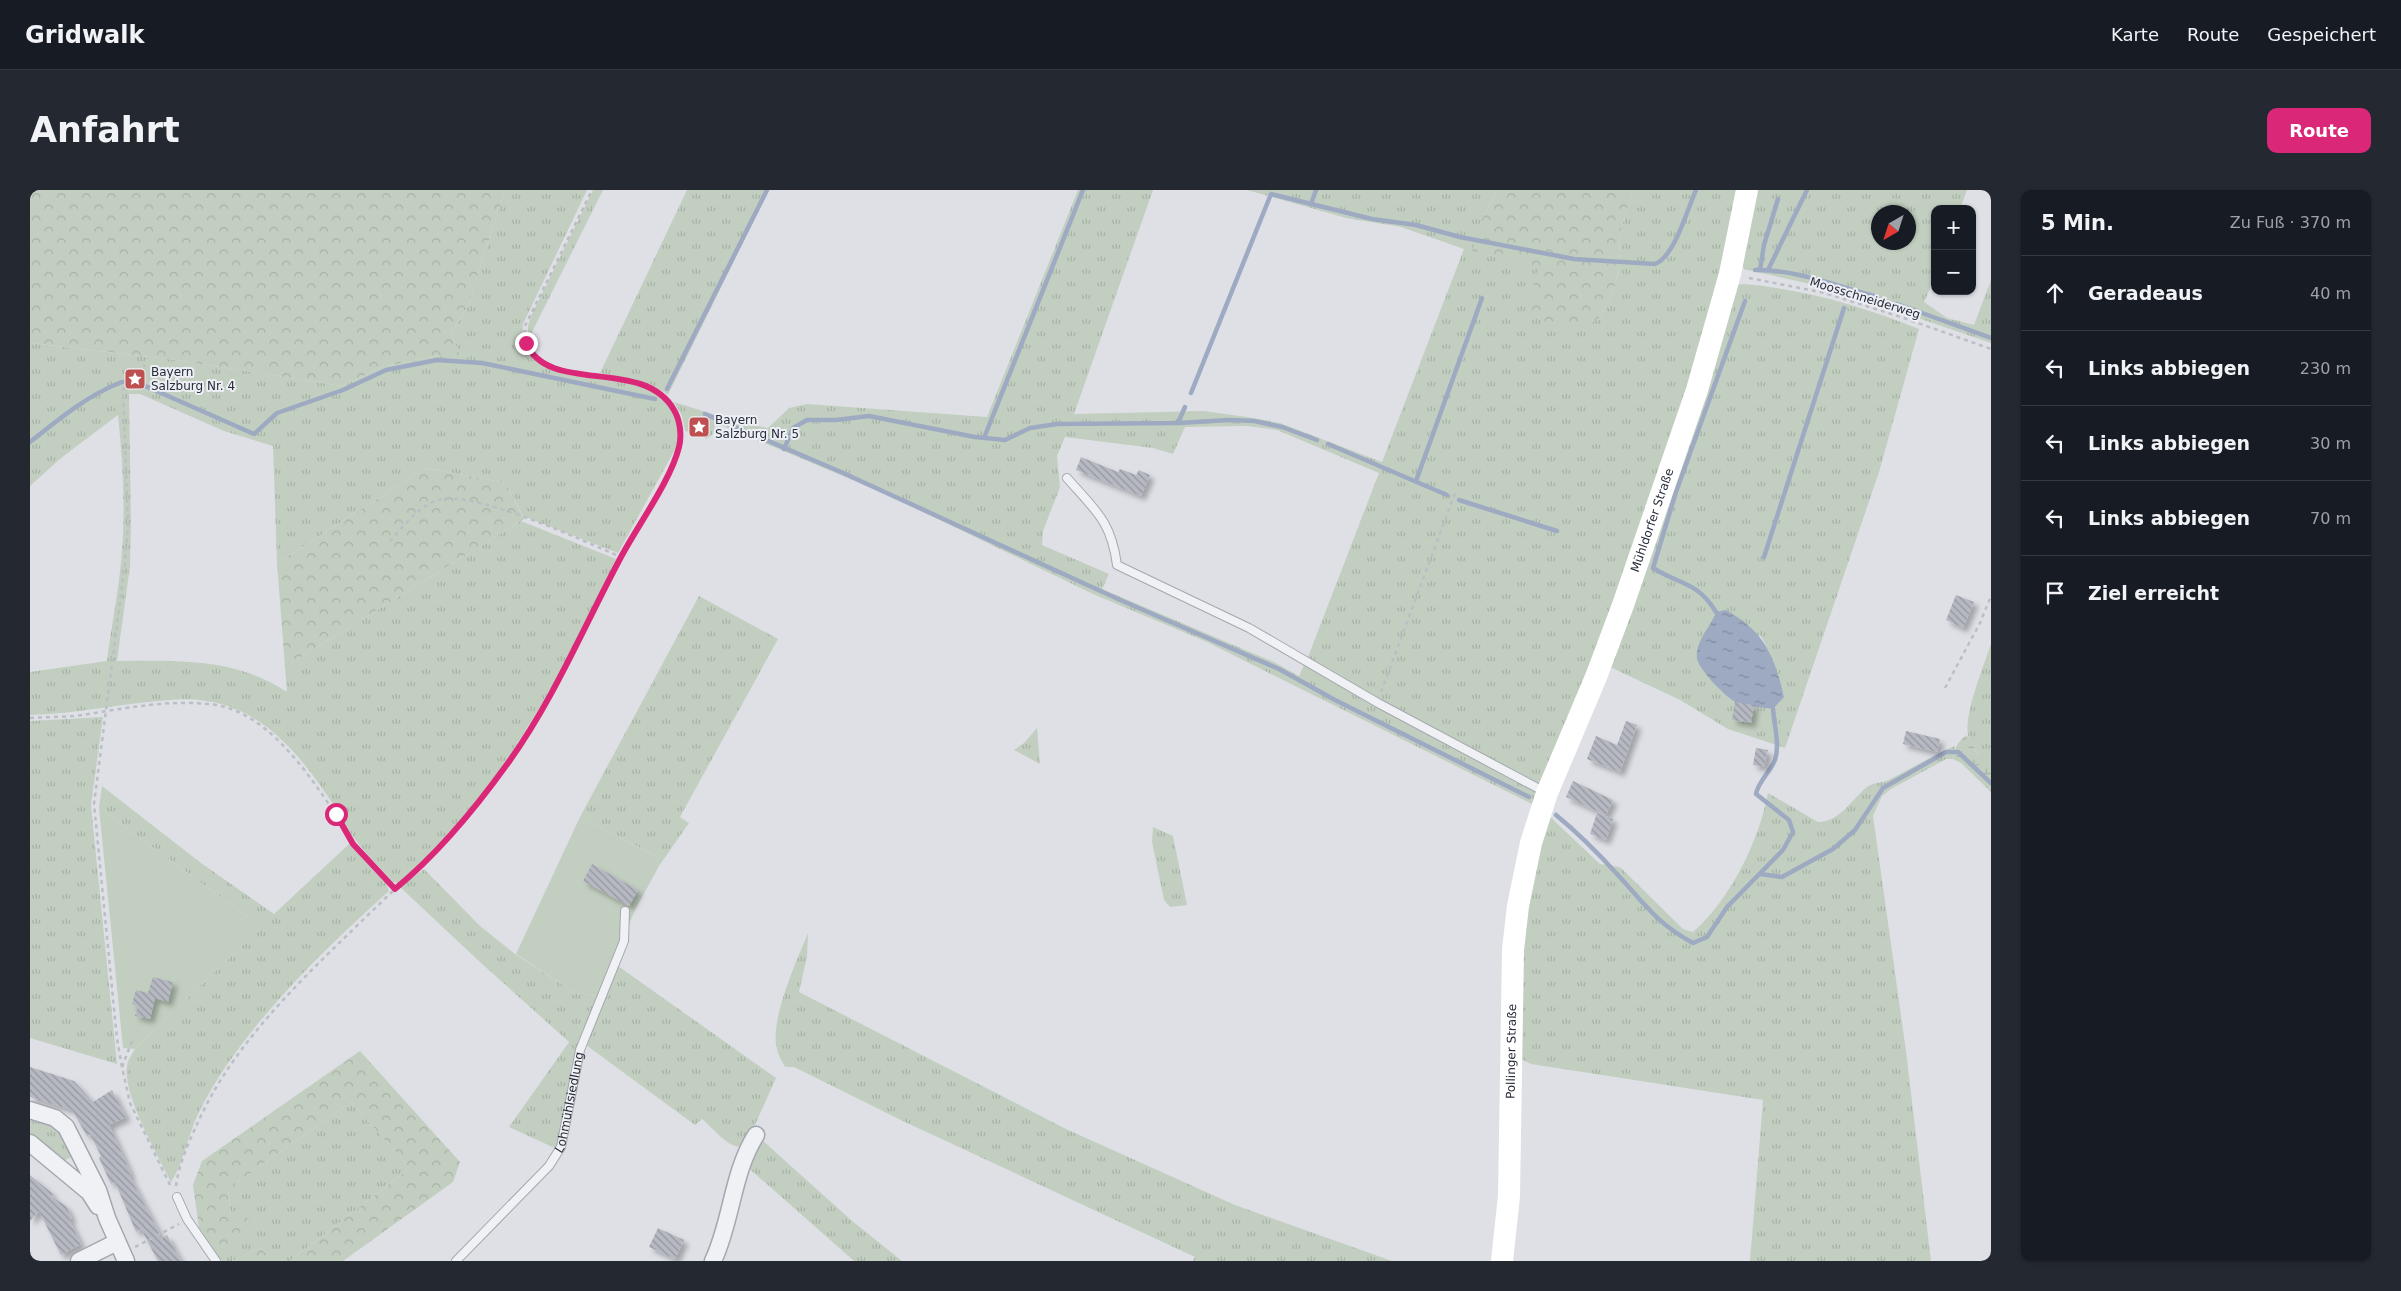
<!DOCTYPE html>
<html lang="de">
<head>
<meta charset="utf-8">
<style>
  body { margin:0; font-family:"DejaVu Sans",sans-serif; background:#242831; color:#f1f3f6 }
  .controls { position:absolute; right:15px; top:15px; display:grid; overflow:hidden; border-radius:10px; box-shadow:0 1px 4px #0004 }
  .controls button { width:45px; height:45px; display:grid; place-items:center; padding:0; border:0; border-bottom:1px solid #363941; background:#171b24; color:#f1f3f6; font:25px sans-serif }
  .compass { position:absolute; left:1841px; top:15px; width:45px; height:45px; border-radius:50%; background:#171b24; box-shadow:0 1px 4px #0004; rotate:219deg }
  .stop { position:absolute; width:15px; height:15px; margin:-11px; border:4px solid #db2777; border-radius:50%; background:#fff }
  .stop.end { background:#db2777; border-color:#fff; box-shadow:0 1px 5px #0008 }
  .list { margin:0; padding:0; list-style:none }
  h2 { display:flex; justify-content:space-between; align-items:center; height:65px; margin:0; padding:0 20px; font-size:21px }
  h2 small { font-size:16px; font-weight:400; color:#9ea1a6 }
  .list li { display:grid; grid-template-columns:32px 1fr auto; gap:15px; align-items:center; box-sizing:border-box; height:75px; padding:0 20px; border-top:1px solid #363941 }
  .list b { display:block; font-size:19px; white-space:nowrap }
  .list em { font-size:16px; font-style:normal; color:#9ea1a6 }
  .icon { flex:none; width:28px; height:28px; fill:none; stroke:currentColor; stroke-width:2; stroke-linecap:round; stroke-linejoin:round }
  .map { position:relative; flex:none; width:1961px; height:1071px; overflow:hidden; border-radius:10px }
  header { display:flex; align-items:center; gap:30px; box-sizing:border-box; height:70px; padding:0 25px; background:#171b24; border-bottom:1px solid #363941 }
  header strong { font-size:24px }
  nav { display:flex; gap:28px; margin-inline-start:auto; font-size:18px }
  .intro { display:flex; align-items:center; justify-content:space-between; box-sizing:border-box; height:120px; padding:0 30px }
  h1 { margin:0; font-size:35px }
  .button { padding:12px 22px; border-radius:10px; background:#db2777; color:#fff; font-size:18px; font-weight:700 }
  main { display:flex; gap:30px; padding:0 30px }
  aside { flex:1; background:#171b24; border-radius:10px; box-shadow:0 1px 4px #0004 }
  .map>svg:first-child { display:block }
  .grass { fill:url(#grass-tufts); fill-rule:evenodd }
  .forest { fill:url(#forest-crowns) }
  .wetland { fill:url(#wetland-marsh) }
  .garden { fill:#c2cfc0 }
  .water { fill:url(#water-ripples) }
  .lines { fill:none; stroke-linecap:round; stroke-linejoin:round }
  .stream { stroke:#9daac2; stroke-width:4.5 }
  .building { fill:url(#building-back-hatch); filter:url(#shadow) }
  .lane-casing { stroke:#a4a7af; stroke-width:10 }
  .street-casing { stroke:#a4a7af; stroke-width:19 }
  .path { stroke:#bcbec5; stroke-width:2.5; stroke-dasharray:4 4; stroke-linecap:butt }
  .lane { stroke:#f0f1f5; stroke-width:8 }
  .street { stroke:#f0f1f5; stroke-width:16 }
  .secondary { stroke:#fff; stroke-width:22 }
  .route { stroke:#db2777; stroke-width:6 }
  .labels { text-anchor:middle; stroke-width:4; stroke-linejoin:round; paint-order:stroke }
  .street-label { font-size:12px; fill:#292d3b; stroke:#edeff4 }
  .poi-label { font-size:12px; fill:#292d3b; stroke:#edeff4; text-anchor:start }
</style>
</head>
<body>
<header>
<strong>Gridwalk</strong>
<nav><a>Karte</a><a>Route</a><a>Gespeichert</a></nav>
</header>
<div class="intro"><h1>Anfahrt</h1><a class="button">Route</a></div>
<main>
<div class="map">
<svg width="1961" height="1071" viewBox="0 0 1961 1071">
  <defs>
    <pattern id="grass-tufts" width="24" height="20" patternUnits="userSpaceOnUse" patternTransform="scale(1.25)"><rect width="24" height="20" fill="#c2cfc0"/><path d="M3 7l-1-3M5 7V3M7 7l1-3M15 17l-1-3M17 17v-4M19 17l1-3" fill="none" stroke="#a7b2a6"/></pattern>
    <pattern id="forest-crowns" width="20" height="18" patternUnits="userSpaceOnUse" patternTransform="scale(1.25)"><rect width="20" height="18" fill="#c2cfc0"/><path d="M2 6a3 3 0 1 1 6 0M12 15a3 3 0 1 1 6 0" fill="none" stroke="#a7b2a6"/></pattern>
    <pattern id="wetland-marsh" width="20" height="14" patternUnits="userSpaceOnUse" patternTransform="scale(1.25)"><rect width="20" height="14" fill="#c2cfc0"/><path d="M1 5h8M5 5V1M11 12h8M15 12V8" fill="none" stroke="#a7b2a6"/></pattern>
    <pattern id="water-ripples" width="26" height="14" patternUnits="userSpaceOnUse" patternTransform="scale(1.25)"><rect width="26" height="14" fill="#9daac2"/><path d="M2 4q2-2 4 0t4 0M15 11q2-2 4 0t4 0" fill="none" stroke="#808b9f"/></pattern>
    <pattern id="building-back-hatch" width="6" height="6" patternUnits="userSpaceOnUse" patternTransform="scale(1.25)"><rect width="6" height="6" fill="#b6b9c2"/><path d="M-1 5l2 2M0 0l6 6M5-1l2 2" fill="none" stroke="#94979f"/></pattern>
    <filter id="shadow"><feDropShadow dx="4.5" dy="4.5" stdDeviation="2.5" flood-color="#0004"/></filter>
  </defs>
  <rect width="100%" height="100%" fill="#dee0e6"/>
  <g class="grass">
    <path d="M475 0H557L493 134C485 226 659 147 647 256L588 363 493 326 476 293 396 278 247 373 243 256 194 241 110 204H99L101 333 100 376 87 471C146 471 205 467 257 502L255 477 491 331 586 369C530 488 470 606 368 693L363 692C350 677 336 665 325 649 317 639 312 627 305 617 264 555 221 503 140 510 93 513 47 524 0 525V482L77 471C81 438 88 405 91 372 96 323 93 274 88 225L31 268 0 296V153L146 170 312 196 352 177 409 165H430L421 144 437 118Z"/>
    <polygon points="563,0 573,0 498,150 498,136 501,126"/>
    <path d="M657 0H739L638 205C619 190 593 188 570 183Z"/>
    <polygon points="1048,0 1123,0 1044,224 1174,221 1217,227 1250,233 1352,272 1434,59 1371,37 1316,28 1217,0 1467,0 1450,33 1509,76 1568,130 1581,105 1589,81 1590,43 1603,0 1707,0 1703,27 1667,169 1601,370 1514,591 1509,594 1502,592 1377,525 1278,467 1349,283 1247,240 1217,236 1155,237 1143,264 1123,258 1035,247 1027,266 1030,297 1013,341 1012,355 1079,384 1072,399 1244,472 1269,486 1275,472 1504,600 1507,603 1504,615 1177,452 1063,404 858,305 689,234 685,235 683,244 676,249 673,245 655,241 652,226 644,212 708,232 738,238 759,218 777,214 957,227"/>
    <path d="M1725 0H1937L1930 19H1905C1905 50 1909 84 1894 112L1917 128 1944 135 1961 90V153L1806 100 1714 79 1712 75ZM1848 22H1878V52H1848Z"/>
    <path d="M1715 94C1776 100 1832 116 1889 139L1849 282 1755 558 1698 539 1650 510 1578 476 1704 95ZM1682 434 1731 446 1740 463 1754 507C1740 511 1720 520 1705 512 1699 509 1693 501 1688 496 1663 472 1661 464 1682 434Z"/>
    <polygon points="669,406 748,449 650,627 659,633 629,676 626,666 550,627"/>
    <path d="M1961 454V574C1951 569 1939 555 1938 544 1934 524 1954 475 1961 454Z"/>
    <polygon points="73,527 61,615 87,874 0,848 0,531"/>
    <polygon points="1007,538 1010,574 984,560 994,553"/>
    <path d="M1925 556 1923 569H1916L1861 599 1852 606 1843 626 1876 861 1901 1071H1720L1733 910 1501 874 1487 867 1490 761 1516 623 1570 674 1590 677 1653 739 1663 742C1700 710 1729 651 1738 603L1788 632C1810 632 1822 609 1837 597 1842 593 1850 593 1856 591 1879 580 1901 566 1925 556Z"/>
    <path d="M72 596 171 673 244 724 319 654 357 695 359 701C291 762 210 840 169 922 158 944 154 972 141 992 128 965 93 906 97 877 97 871 102 864 105 859L231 737 69 618Z"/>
    <polygon points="1123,637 1143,646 1157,715 1140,717 1134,710 1122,652"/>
    <polygon points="394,679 450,736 485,764 545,803 568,806 541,878 532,948 527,959 479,937 539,852 451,773 370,697"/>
    <path d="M778 743 777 767 769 802 1036 939 1205 1015 1362 1071H1163L1165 1067 875 932 764 877H755C752 871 748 865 747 859 739 831 767 770 778 743Z"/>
    <path d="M588 776 746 888 720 946 711 957C697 957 683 938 672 929L665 935 556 855Z"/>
    <polygon points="321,912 380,978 260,1071 242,1071 231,1058 202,1071 192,1071 184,1061 222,1043 201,1026 198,999"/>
    <polygon points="3,928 26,934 42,963 41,967 34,971 30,969 0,944 0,929"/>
    <polygon points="731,949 821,1030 872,1071 824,1071 714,974"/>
  </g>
  <g class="forest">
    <polygon points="0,0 475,0 437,118 421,144 430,165 409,165 352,177 312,196 146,170 0,153"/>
    <polygon points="1467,0 1603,0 1590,43 1589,80 1581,105 1568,130 1547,138 1513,132 1498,122 1508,76 1442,61 1450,33"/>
    <polygon points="396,278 476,293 494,329 255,477 247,373"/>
    <polygon points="330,861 430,972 423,992 313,1071 260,1071 380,978 321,912 198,999 201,1026 220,1028 222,1044 184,1061 169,1038 163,995 172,971"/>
    <polygon points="231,1058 242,1071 202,1071"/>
  </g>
  <path class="wetland" d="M1937 545 1946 562 1961 574V602L1931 573 1923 569C1925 557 1927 552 1937 545Z"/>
  <g class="garden">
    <polygon points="69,618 231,737 105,859 93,858"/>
    <polygon points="550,627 626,666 629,676 605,720 568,806 545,803 486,764"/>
  </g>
  <path class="water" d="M1696 420C1735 442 1744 465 1754 507L1743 519C1732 517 1714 517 1705 512 1695 506 1668 479 1667 468 1665 451 1681 437 1686 422Z"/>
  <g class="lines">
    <g class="stream">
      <polyline points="1281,14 1286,0"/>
      <path d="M1725 80C1766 79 1809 97 1848 107"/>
      <polyline points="1730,80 1734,55 1748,9"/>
      <polyline points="1738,80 1777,0"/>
      <polyline points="1867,114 1961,148"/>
      <polyline points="637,199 737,0"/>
      <path d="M1161 203 1241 4 1342 29 1386 35 1430 47 1544 69 1625 74C1645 66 1657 20 1666 0"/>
      <polyline points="675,224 811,282 1088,409 1249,479 1305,510 1499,607"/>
      <polyline points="1148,233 1155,217"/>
      <polyline points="954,248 1053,0"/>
      <path d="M0 252C27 231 55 207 87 194 94 190 105 192 113 195L224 244 247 223 313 200 356 180 407 170 452 173 625 209"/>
      <polyline points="1298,254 1417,305"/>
      <polyline points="754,259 763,238 777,230 806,230 839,226 945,247 975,250 1000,238 1027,234 1148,233 1199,230 1224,231 1252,237 1287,250"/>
      <polyline points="1386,291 1452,108"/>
      <polyline points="1429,310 1527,341"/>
      <polyline points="1734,367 1814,118"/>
      <path d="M1686 422C1667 391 1650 395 1623 378L1646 302 1715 111"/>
      <path d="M1526 625C1548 643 1568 663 1587 684 1614 713 1626 733 1663 753L1677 747 1697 717 1753 660 1763 642 1759 630 1726 604C1728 592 1740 582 1745 570 1750 555 1744 534 1743 519"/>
      <polyline points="1730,684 1752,687 1803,659 1825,640 1853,598 1916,562 1928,562 1961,593"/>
    </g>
  </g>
  <g class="building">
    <polygon points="1051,267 1088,282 1090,279 1106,285 1109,280 1120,285 1111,306 1046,280"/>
    <polygon points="1926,405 1944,412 1933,438 1916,430"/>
    <polygon points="1705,512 1724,515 1721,533 1702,530"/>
    <polygon points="1596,531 1607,535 1590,582 1557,569 1566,546 1587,555"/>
    <polygon points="1876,541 1910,549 1907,562 1873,554"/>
    <polygon points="1726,558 1738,560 1734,577 1723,575"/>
    <polygon points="1543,591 1583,610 1576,625 1536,607"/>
    <polygon points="1567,623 1583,629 1576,650 1560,644"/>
    <polygon points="562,674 608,700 599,716 553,691"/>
    <polygon points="123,787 143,792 138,812 125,808 120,829 105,826 108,816 102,814 106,800 118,803"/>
    <polygon points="0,877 44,891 63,912 82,900 96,927 79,935 101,984 99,985 132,1048 137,1045 151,1071 128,1071 111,1039 106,1042 85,992 81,994 69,968 71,966 60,944 57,946 42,920 0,907"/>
    <polygon points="0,985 23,1004 21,1006 36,1016 42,1028 39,1029 51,1054 31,1065 9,1021 0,1031"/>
    <polygon points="628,1038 654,1050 645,1069 619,1057"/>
  </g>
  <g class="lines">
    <g class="lane-casing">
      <g id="lane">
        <path d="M1037 288C1066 321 1081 331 1087 375L1219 438 1348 513 1515 602"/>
        <polyline points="147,1007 157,1029 186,1071"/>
        <path id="s1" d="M426 1071 519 976 531 957 550 860 594 751 595 721"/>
      </g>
    </g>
    <g class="street-casing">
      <g id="street">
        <polyline points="0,920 25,928 36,937 68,1000 77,1028 96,1071"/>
        <polyline points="0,953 59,1002 68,1016"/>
        <polyline points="49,1071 87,1052"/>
        <path d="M683 1071C702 1031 702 983 726 945"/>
      </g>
    </g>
    <g class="path">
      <polyline points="1719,88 1795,103 1871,127 1961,159"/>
      <path d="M360 351C374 336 391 312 413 309 453 304 551 350 591 367"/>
      <polyline points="1915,498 1950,433 1961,406"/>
      <polyline points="1351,502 1425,303"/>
      <path d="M0 528C18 527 36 527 53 525 95 518 136 510 178 514 234 518 276 580 304 622 311 632 316 644 324 654 336 670 351 685 365 699"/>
      <polyline points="102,851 92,877 100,913 141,997"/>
      <polyline points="92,877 87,849 64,614 95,372 98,335 93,200 101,187 115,175"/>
      <path d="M146 996C149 973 159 952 168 932 200 862 254 807 308 754 327 736 346 717 365 699 393 674 417 651 440 622 482 570 518 514 548 455 562 426 575 397 590 368 606 338 645 285 650 253 652 242 649 229 643 220 614 167 489 206 495 136L562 0"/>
      <polyline points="105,1057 149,1034"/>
    </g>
    <use href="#lane" class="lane"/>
    <use href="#street" class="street"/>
    <path class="secondary" id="s2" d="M1472 1071 1479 1006 1483 760 1488 716 1501 653 1517 603 1566 487 1593 415 1667 200 1700 84 1717 0"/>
  </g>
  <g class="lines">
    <path class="route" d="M306 624 323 654 365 699C409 663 445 619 478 573 524 509 554 436 591 367 608 335 641 290 649 257 652 245 650 230 644 220 613 166 519 206 496 153"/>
  </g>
  <defs>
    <g id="sight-square" transform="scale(1.125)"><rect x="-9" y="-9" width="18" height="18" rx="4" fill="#be5052" stroke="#edeff4"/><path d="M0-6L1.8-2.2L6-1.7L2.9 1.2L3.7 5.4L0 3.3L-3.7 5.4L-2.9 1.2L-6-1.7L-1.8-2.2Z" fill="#fff"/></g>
  </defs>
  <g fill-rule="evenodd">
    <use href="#sight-square" x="105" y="189"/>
    <use href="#sight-square" x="669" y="237"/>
  </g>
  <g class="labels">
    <g class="street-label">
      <text transform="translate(1835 108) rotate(17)" y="4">Moosschneiderweg</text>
      <text dy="4" stroke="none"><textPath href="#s2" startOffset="765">Mühldorfer Straße</textPath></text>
      <text dy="4" stroke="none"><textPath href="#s2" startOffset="210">Pollinger Straße</textPath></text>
      <text dy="4" stroke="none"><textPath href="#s1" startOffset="201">Lohmühlsiedlung</textPath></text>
    </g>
    <g class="poi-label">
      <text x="121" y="186">Bayern<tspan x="121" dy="14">Salzburg Nr. 4</tspan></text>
      <text x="685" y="234">Bayern<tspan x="685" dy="14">Salzburg Nr. 5</tspan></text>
    </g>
  </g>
</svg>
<div class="controls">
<button>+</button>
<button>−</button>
</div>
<svg class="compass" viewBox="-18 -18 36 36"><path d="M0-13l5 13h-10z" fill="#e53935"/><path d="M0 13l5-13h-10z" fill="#9ea1a6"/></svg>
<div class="stop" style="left:306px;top:624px"></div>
<div class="stop end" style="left:496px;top:153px"></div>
</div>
<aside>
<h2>5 Min.<small>Zu Fuß · 370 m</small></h2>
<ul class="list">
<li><svg class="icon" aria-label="ahead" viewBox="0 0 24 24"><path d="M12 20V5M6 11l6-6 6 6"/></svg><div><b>Geradeaus</b></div><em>40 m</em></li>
<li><svg class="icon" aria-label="left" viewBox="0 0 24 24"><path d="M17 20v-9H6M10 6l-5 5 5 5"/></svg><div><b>Links abbiegen</b></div><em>230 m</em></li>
<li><svg class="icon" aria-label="left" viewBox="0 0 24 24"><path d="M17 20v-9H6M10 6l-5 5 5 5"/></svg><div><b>Links abbiegen</b></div><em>30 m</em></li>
<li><svg class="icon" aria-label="left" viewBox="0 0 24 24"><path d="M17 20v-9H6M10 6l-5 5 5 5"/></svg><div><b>Links abbiegen</b></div><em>70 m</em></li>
<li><svg class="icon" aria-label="arrive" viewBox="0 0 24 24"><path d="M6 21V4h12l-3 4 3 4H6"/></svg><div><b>Ziel erreicht</b></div></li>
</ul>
</aside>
</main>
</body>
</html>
